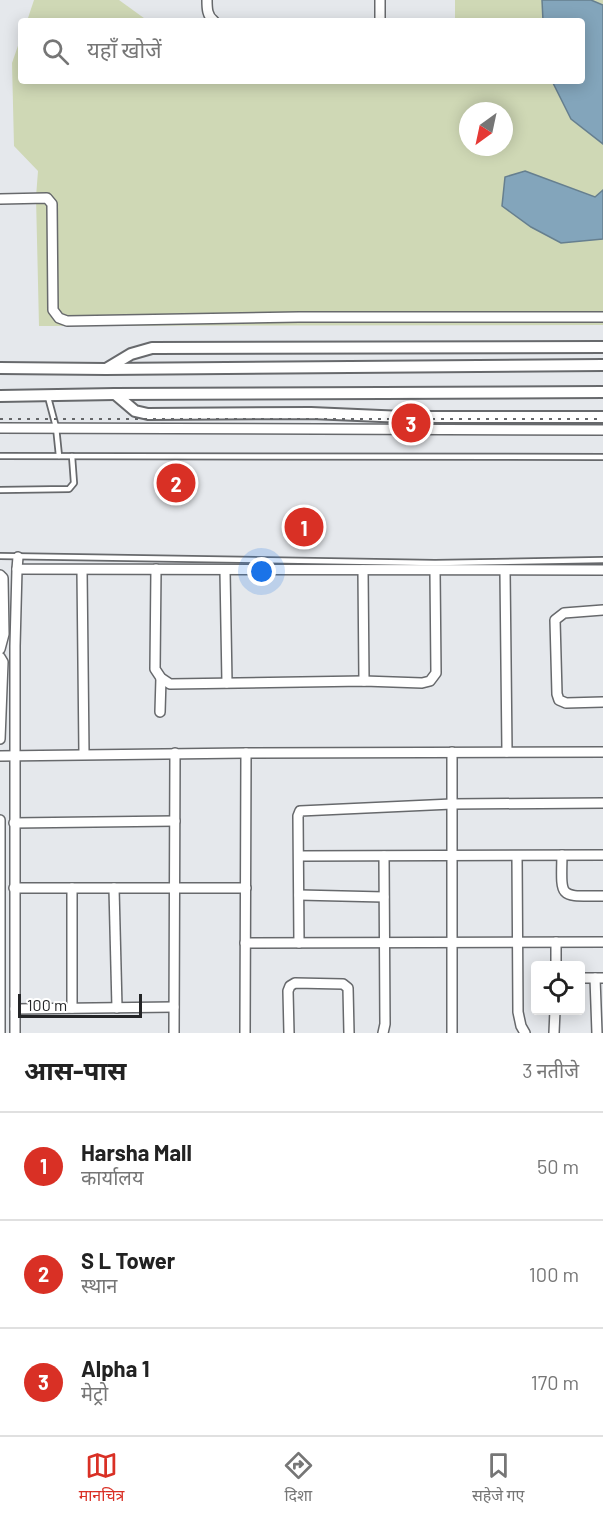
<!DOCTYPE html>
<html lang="hi">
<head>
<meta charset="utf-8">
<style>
  body { margin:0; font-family:Barlow,"Noto Sans Devanagari",sans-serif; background:#f6f6f6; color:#222 }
  .controls { position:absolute; right:18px; bottom:18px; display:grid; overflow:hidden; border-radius:6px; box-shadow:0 3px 15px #0003 }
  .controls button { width:54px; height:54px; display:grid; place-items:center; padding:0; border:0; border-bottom:2px solid #e0e0e0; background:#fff; color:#222; font:30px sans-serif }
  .compass { position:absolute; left:459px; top:102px; width:54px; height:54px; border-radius:50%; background:#fff; box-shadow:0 3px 15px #0003; rotate:213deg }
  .scale { position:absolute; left:18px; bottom:15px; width:124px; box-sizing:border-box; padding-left:6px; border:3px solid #242527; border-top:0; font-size:16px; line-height:21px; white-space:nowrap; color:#242527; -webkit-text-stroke:4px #fff; paint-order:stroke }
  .you { position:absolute; left:262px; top:572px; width:21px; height:21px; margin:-15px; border:4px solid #fff; border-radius:50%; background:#1a73e8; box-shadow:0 0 0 9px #1a73e833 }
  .badge { display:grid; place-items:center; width:39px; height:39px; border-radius:50%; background:#d93025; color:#fff; font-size:20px; font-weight:700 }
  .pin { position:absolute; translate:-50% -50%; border:3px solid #fff; box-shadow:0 2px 6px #0006 }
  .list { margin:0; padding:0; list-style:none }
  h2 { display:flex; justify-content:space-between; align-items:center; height:78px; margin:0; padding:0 24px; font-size:26px }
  h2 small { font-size:20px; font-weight:400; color:#767676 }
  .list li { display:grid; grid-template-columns:39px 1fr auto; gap:18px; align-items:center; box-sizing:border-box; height:108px; padding:0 24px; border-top:2px solid #e0e0e0 }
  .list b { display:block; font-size:22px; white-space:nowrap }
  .list p { margin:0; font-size:20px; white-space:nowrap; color:#767676 }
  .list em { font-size:20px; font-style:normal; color:#767676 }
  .icon { flex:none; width:33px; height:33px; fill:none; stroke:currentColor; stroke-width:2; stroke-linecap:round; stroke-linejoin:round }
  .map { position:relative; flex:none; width:603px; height:1033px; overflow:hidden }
  .search { position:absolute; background:#fff; box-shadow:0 3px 15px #0003; left:18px; right:18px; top:18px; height:66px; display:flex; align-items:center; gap:15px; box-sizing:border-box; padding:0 21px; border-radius:6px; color:#767676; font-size:22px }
  .sheet { height:402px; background:#fff }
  nav { display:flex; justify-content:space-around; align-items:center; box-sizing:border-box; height:84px; border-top:2px solid #e0e0e0; background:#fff; font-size:16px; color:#767676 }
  nav a { display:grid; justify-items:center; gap:3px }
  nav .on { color:#d93025 }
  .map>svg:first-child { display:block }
  .green { fill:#cfd8b5; fill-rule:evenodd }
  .water { fill:#83a5bb; stroke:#667f8f; stroke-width:1.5 }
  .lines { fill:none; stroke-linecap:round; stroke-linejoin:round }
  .service-casing { stroke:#67696c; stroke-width:8 }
  .minor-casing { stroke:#67696c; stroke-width:12 }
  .tertiary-casing { stroke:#67696c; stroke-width:14 }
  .service { stroke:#fff; stroke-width:4.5 }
  .minor { stroke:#fff; stroke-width:9 }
  .tertiary { stroke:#fff; stroke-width:10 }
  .rail { stroke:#646669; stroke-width:2; stroke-dasharray:3 6; stroke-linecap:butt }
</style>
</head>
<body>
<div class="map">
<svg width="603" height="1033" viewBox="0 0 603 1033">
  <rect width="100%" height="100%" fill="#e5e8ec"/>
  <g class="green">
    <polygon points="34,0 119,0 148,21 27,21"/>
    <path d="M455 0H603V325L39 326 36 197 38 171 14 146 12 63 21 37V81H582V21H455ZM468 111H504V147H468Z"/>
  </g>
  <g class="water">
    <polygon points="542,0 591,0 603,5 603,144 571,119 552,81 582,81 582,21 543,21"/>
    <polygon points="525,171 595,197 603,190 603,239 561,243 531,227 502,206 505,177"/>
  </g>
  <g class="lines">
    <g class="service-casing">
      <g id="service">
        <polyline points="48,397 56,427 59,456"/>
        <polyline points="0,456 603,457"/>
        <polyline points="0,490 69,489 74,483 72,456"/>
        <polyline points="0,556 435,563 603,560"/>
      </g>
    </g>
    <g class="minor-casing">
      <g id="minor">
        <path d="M207 0C207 8 207 16 214 21"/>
        <polyline points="380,21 380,0"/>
        <polyline points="0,199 47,198 52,204 53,310 59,318 67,321 299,317 603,317"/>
        <polyline points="0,428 603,430"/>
        <polyline points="18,557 17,569 603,570"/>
        <polyline points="156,569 155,669 161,678 170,684 364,681 422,683 430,681 436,673 435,571"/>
        <polyline points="82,570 84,754"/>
        <polyline points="363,570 364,681"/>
        <polyline points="225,571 227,683"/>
        <polyline points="505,571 507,752"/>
        <polyline points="0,575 3,578 4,634 0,649"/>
        <polyline points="603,610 564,613 555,620 557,694 559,700 566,703 603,702"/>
        <polyline points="0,657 3,662 0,739"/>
        <polyline points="160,712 161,678"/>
        <polyline points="452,752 452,1033"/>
        <polyline points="0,756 246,753 603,752"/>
        <polyline points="0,820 0,1033"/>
        <polyline points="14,823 175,821"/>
        <path d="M562 855C561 900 559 896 603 896"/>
        <polyline points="300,856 603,855"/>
        <polyline points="517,856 518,1012 521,1026 525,1033"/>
        <polyline points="14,888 246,888"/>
        <polyline points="114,888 117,1008"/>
        <polyline points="299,895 384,897"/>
        <polyline points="245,943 603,942"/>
        <polyline points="299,943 298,816 300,811 452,804 603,803"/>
        <polyline points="556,966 556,942"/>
        <polyline points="580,978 603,978"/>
        <polyline points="595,978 597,1033"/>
        <polyline points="72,1008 72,888"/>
        <polyline points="15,1009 174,1007"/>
        <polyline points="15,1033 15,646 17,569"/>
        <polyline points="174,1033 175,753"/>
        <polyline points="245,1033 246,753"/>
        <polyline points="289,1033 288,991 290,986 295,983 343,984 348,988 349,1033"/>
        <polyline points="383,1033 385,1024 384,856"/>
        <polyline points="554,1033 555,1010"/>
      </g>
    </g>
    <g class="tertiary-casing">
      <g id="tertiary">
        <polyline points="0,368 106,369 603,365"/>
        <polyline points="106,369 131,354 152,348 603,347"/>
        <polyline points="115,394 135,411 148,414 311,413 404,417 603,417"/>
        <polyline points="0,396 115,394 603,392"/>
      </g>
    </g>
    <use href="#service" class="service"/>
    <use href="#minor" class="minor"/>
    <use href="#tertiary" class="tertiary"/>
    <polyline class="rail" points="0,419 603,419"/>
  </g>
</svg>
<div class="controls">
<button><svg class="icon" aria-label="locate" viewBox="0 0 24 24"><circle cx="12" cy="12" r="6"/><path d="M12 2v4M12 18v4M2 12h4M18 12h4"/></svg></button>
</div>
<svg class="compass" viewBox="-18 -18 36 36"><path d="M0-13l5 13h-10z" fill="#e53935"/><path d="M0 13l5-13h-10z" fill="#767676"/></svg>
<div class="scale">100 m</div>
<div class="you"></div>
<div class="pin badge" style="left:304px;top:527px">1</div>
<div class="pin badge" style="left:176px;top:483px">2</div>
<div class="pin badge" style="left:411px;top:423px">3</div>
<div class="search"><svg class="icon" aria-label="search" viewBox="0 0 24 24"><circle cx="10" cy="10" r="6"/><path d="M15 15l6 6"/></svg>यहाँ खोजें</div>
</div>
<section class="sheet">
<h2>आस-पास<small>3 नतीजे</small></h2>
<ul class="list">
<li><span class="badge">1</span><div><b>Harsha Mall</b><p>कार्यालय</p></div><em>50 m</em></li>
<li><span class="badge">2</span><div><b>S L Tower</b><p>स्थान</p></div><em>100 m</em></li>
<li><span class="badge">3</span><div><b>Alpha 1</b><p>मेट्रो</p></div><em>170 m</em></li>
</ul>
</section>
<nav>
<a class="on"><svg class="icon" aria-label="map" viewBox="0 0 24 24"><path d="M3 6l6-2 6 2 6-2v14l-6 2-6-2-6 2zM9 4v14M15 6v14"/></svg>मानचित्र</a>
<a><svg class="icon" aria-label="directions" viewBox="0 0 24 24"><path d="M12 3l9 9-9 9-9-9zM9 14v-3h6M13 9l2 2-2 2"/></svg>दिशा</a>
<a><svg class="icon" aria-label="saved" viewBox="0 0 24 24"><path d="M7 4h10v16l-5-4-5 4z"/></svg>सहेजे गए</a>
</nav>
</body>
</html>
